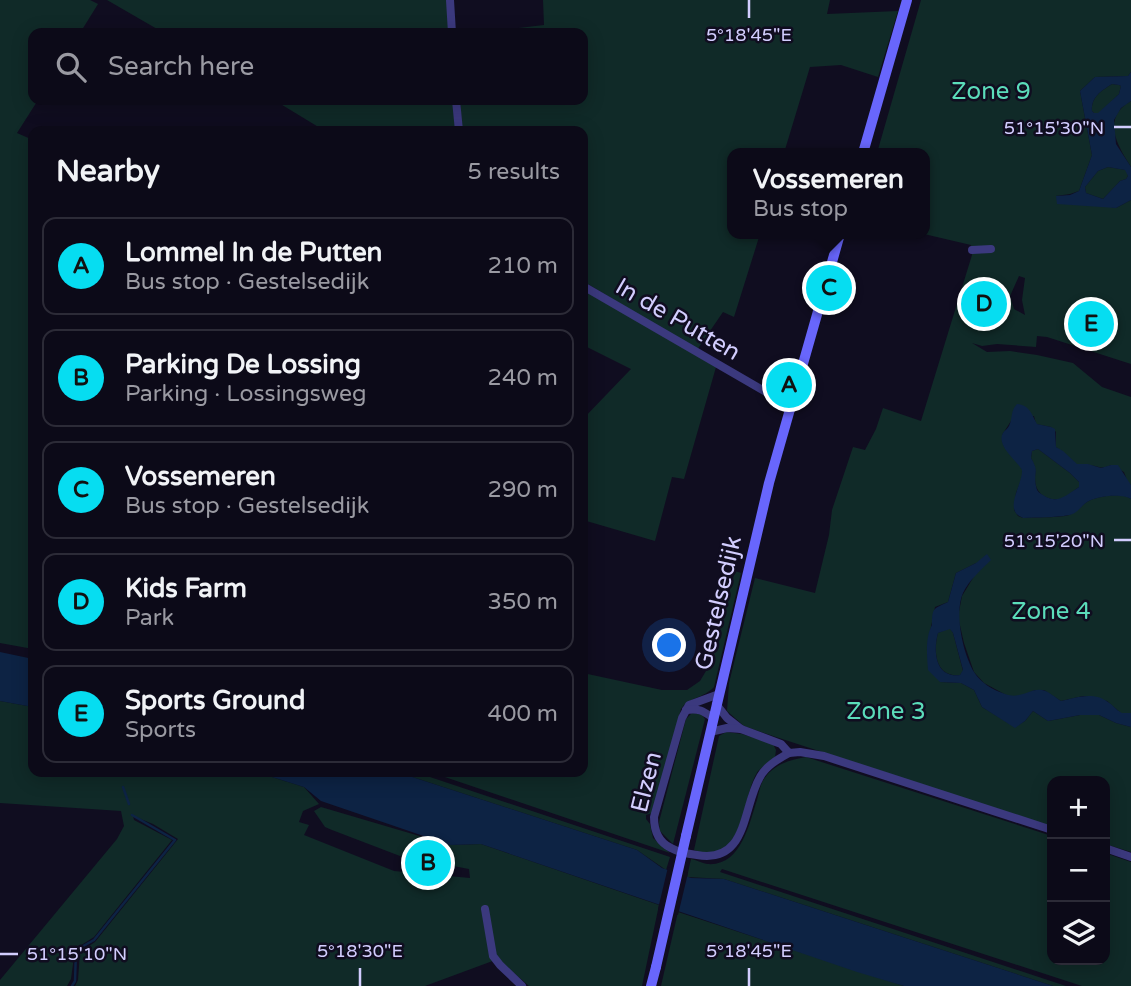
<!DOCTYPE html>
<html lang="en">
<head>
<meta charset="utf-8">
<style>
  body { margin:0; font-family:"Varela Round",sans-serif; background:#151321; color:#f1f3f6 }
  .controls { position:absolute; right:21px; bottom:21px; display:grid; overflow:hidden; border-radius:14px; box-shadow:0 4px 18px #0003 }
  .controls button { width:63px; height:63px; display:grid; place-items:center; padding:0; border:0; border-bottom:2px solid #2c2b37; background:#0c0a18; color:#f1f3f6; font:35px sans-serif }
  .you { position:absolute; left:670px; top:646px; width:24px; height:24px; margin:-18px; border:5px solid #fff; border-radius:50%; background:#1a73e8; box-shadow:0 0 0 10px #1a73e833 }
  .badge { display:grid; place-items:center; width:46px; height:46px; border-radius:50%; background:#06ddf1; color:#111; font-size:23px; font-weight:700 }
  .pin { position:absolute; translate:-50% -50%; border:4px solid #fff; box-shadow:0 2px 7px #0006 }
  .popup { position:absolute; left:727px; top:148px; width:203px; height:91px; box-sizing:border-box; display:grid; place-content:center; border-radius:14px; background:#0c0a18; filter:drop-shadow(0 2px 5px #0005); font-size:23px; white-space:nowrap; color:#9a9aa2 }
  .popup b { font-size:26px; color:#f1f3f6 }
  .popup::after { content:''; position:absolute; left:50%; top:100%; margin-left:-14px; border:14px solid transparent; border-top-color:#0c0a18 }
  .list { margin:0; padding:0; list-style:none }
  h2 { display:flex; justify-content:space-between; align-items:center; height:91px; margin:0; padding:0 28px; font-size:30px }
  h2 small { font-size:23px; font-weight:400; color:#9a9aa2 }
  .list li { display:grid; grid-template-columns:46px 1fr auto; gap:21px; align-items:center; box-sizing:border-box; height:98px; margin:0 14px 14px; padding:0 14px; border:2px solid #2c2b37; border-radius:14px }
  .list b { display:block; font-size:26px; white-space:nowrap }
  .list p { margin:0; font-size:23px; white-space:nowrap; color:#9a9aa2 }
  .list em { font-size:23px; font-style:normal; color:#9a9aa2 }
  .icon { flex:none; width:38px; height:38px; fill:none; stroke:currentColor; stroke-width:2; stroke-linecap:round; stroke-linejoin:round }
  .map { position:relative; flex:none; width:1131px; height:986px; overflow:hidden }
  .search { position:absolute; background:#0c0a18; box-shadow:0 4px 18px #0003; left:28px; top:28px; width:560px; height:77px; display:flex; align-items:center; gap:18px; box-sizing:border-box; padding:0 24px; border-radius:14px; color:#9a9aa2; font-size:26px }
  .panel { position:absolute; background:#0c0a18; box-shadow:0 4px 18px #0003; left:28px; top:126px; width:560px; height:651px; border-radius:14px }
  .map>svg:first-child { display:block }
  .green { fill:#102a28; fill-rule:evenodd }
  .water { fill:#0d2344; fill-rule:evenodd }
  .pier { fill:#100d20 }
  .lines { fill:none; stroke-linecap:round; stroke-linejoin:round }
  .stream { stroke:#0d2344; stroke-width:2.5 }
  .street { stroke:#3b397e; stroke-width:8 }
  .secondary { stroke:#6866fc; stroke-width:10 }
  .secondary-bridge { stroke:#6866fc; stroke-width:10 }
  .ticks { fill:none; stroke:#d2cdfe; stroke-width:2.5 }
  .labels { text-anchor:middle; stroke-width:5; stroke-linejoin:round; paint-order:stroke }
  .park-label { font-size:24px; fill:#5bdcba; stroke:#100d20 }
  .street-label { font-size:24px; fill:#d2cdfe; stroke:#100d20 }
  .ticks-label { font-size:18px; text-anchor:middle; fill:#d2cdfe; stroke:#100d20; stroke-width:5; stroke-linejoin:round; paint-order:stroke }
</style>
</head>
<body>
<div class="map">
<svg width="1131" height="986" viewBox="0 0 1131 986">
  <rect width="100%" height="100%" fill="#100d20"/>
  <g class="green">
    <polygon points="0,0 90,0 98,4 80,33 33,33 33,100 38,100 17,133 33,140 33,649 0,643"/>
    <polygon points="107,0 447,0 449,33 164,33"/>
    <polygon points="543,0 830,0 827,14 898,11 878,77 841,65 810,67 784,153 733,153 733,234 760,234 734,317 723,312 697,350 583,281 583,131 462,131 460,100 583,100 583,33 511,33 510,29 544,25"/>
    <path d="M921 0H1131V72L1128 76 1095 77 1080 91 1092 155 1079 191 1070 194 1056 196 1116 208 1131 200V364L1047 337 1037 336 1036 347 997 344 982 346 972 343 987 352 1010 351 1037 355 1073 363 1102 387 1131 397V485L1128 483 1124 472 1111 465C1099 470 1100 466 1089 465 1081 464 1086 467 1078 465 1070 462 1063 452 1056 447V432L1051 427 1036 424 1034 416 1011 421 1002 435V441L1004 446 1022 468 1023 475 1016 493 1014 510 1018 516 1023 518C1033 517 1061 518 1069 515 1075 513 1081 506 1087 502 1097 496 1122 492 1131 499V713L1122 714 1107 701 1083 696 1061 701 1044 690H1035L1022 696H1008L984 683 974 672 964 643 958 617 962 596 973 578 976 563 956 573 948 602 935 607 927 647 940 682 961 683 974 690 982 707 1015 727 1025 721 1033 711 1048 721 1080 715H1099L1116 723 1131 727V852L1105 844V781H1052V827L773 736 744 726 727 711 729 683 755 578 815 593 829 535 832 510 853 447 865 450 876 429 883 408 921 421 972 255 971 245 924 234 925 153H877ZM1019 276 1025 278 1022 300 1025 315 1014 309 1010 296Z"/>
    <path d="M1112 84 1119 85 1121 86 1119 94 1098 114 1094 113 1092 111C1091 97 1101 91 1112 84Z"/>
    <polygon points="274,100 454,100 456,131 325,131"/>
    <path d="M1131 101V167C1117 145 1101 118 1131 101Z"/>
    <polygon points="1108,167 1126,170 1128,176 1126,179 1120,181 1103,199 1086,193 1085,187 1098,171"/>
    <polygon points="583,289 716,367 684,479 672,477 655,541 583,520 583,419 631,369 583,345"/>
    <path d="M1038 449 1070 473 1079 482V487C1074 490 1070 494 1065 497 1055 503 1039 497 1036 486 1033 472 1039 473 1031 458L1032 451Z"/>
    <path d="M735 571 741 573 714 687C704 698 689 697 681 709L652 813 646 815V819L650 824 653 838 670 853 430 772H583V673L662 690H687L700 681 709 666Z"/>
    <path d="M950 628 953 633 963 671 960 675C935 678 933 651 938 633Z"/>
    <polygon points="0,701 33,707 33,772 256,772 304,787 319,804 303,811 299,822 309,825 304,835 394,871 470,878 469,869 400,856 332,830 325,827 314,811 321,807 450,845 481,844 659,905 642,986 529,986 498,959 425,986 75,986 78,980 80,952 95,942 178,839 153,824 133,816 134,820 172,840 94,937 75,949 71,979 67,986 0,986 0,980 117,839 124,826 121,811 0,803"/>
    <polygon points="692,713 701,714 705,719 673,844 660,831 659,822 686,719"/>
    <path d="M726 732 742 734 773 744 776 750 775 757C770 761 763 766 758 771 743 793 745 851 710 854 705 854 698 851 694 850L719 736Z"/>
    <path d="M806 757 1052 836V960H1105V853L1131 862V986H1082L722 869 720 872 1066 986H1053L724 879 687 877 691 859C696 860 702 863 707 864 741 867 749 824 757 800 759 793 760 785 764 779 774 764 790 760 806 757Z"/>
    <polygon points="397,772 415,772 670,857 666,870 637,850"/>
    <polygon points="678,912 904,986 661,986"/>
  </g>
  <g class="water">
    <path d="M1131 72V101L1121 108 1114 120 1116 144 1131 167V200L1116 208 1057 204 1056 196 1070 195 1079 191 1092 155 1080 91 1095 77 1128 76ZM1112 84 1119 85 1121 86 1119 94 1098 113H1094L1092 111C1091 97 1101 91 1112 84ZM1108 167 1125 170 1128 176 1126 179 1120 181 1103 199 1086 193 1085 187 1098 171Z"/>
    <path d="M1017 404C1030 405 1032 415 1037 424L1051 427 1055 429 1056 447 1063 451 1077 464H1088L1101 468 1111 465H1118L1131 485V499C1122 493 1096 496 1087 502 1081 506 1077 514 1069 515 1054 518 1038 517 1023 518 1002 510 1023 485 1022 470 1017 461 998 447 1002 435 1004 430 1006 431 1009 426 1013 418 1010 411 1017 404ZM1038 449 1070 473 1079 482V487C1066 495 1058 505 1043 495 1038 492 1037 491 1036 486 1033 471 1040 473 1031 458L1032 451Z"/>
    <path d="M987 554 991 560C981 570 969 580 963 593 954 613 963 654 974 672 981 683 993 690 1005 694 1021 700 1029 688 1042 690 1048 691 1055 697 1061 701 1076 698 1093 691 1108 702 1113 705 1116 710 1122 713H1131V727L1116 723 1099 715H1080L1048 721 1033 711 1025 721 1015 728 982 707 974 690 961 683 940 682 928 670C927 655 925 638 932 625 932 608 933 609 948 602L956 573 976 563ZM950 629 953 633 963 670 960 675C935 678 933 651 938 633Z"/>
    <polygon points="0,652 33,659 33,707 0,701"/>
    <polygon points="256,772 397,772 637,850 662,868 691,878 724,879 1053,986 904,986 857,972 481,844 450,845 321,801 304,787"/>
  </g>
  <polygon class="pier" points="668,867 688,873 678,915 658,909"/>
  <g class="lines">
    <g class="stream">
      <polyline points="117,772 118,773"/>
      <polyline points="123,787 129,804"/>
      <polyline points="72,986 75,981 76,950 94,940 175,840 132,815"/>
    </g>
    <g class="street">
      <polyline points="450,0 452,33"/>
      <polyline points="456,100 459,131"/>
      <polyline points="972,250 991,249"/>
      <polyline points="583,286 790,406"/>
      <path d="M719 694 689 705 682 718 654 817C654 831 658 842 671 848 678 852 689 854 697 855 748 864 742 808 760 777 766 766 778 759 789 753"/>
      <polyline points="716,704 727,718 741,729"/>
      <path d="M686 710C699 708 703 711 713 718"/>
      <polyline points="710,732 727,728 741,729 781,744 789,753 800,752 824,756 1052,830"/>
      <polyline points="1105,848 1131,857"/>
      <polyline points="485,909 493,956 500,965 522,986"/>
    </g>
    <g class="secondary">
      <polyline points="863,153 907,0"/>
      <polyline points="686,836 769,483 840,234"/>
      <polyline points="651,986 656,967"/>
    </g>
    <polyline class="secondary-bridge" points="656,967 686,836"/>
  </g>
  <path class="ticks" d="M749 0V18M1114 127H1131M1114 540H1131M0 954H18M360 968V986M749 968V986"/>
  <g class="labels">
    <g class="park-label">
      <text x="991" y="99">Zone 9</text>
      <text x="1051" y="619">Zone 4</text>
      <text x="886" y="719">Zone 3</text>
    </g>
    <g class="street-label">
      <text transform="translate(678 319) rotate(30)" y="8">In de Putten</text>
      <text transform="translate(718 603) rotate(-77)" y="8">Gestelsedijk</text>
      <text transform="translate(646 782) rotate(-76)" y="8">Elzen</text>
    </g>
  </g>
  <g class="ticks-label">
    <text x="749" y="41">5°18'45"E</text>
    <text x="1054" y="134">51°15'30"N</text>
    <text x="1054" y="547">51°15'20"N</text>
    <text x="360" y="957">5°18'30"E</text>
    <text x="749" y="957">5°18'45"E</text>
    <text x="77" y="960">51°15'10"N</text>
  </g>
</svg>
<div class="controls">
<button>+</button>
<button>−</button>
<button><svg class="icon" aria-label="layers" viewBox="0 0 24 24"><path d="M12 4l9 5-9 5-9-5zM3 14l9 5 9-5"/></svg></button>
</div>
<div class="you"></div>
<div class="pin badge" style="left:789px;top:385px">A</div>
<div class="pin badge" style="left:428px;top:863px">B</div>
<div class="pin badge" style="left:829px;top:288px">C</div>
<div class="popup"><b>Vossemeren</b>Bus stop</div>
<div class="pin badge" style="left:984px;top:304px">D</div>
<div class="pin badge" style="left:1091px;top:324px">E</div>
<div class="search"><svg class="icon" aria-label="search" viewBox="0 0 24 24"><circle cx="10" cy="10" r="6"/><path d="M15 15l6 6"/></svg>Search here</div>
<section class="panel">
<h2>Nearby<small>5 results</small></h2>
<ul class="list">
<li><span class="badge">A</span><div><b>Lommel In de Putten</b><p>Bus stop · Gestelsedijk</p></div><em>210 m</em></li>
<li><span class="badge">B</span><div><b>Parking De Lossing</b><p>Parking · Lossingsweg</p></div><em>240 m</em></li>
<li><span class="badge">C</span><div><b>Vossemeren</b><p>Bus stop · Gestelsedijk</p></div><em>290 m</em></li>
<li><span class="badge">D</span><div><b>Kids Farm</b><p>Park</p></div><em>350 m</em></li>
<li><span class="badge">E</span><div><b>Sports Ground</b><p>Sports</p></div><em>400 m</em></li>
</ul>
</section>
</div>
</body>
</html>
